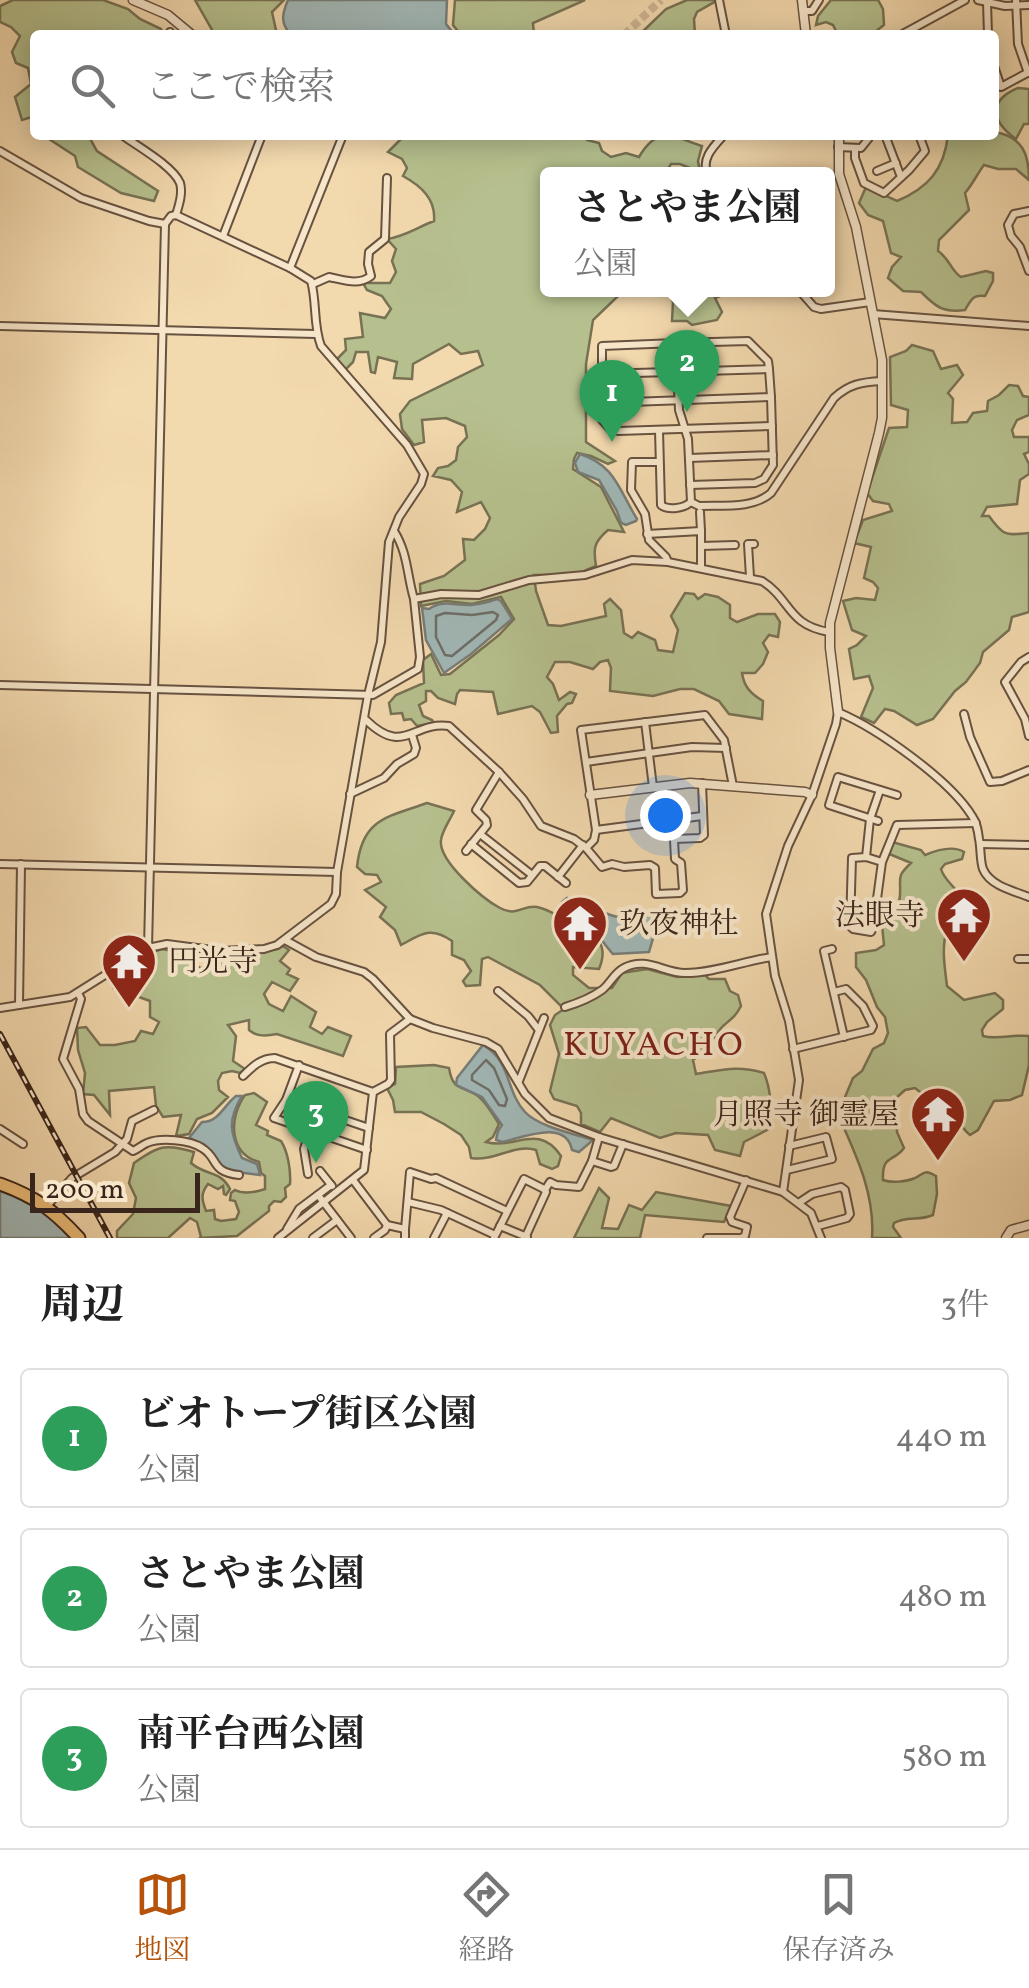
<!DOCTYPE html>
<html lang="ja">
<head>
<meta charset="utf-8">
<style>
  body { margin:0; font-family:Vollkorn,"Noto Serif JP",serif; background:#f6f6f6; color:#222 }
  .scale { position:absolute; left:30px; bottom:25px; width:170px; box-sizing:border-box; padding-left:10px; border:5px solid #39251b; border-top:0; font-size:28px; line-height:35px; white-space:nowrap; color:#39251b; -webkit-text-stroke:8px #f7e6ca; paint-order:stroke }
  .you { position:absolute; left:665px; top:815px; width:35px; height:35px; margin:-25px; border:8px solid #fff; border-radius:50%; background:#1a73e8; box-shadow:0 0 0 15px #1a73e833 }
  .badge { display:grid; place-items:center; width:65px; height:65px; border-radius:50%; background:#b45309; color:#fff; font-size:32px; font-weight:700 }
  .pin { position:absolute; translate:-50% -82px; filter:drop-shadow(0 2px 5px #0008) }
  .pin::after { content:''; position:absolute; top:52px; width:35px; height:30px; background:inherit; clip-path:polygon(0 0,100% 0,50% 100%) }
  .popup { position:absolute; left:540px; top:167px; width:295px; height:130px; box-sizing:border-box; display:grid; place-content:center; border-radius:10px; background:#fff; filter:drop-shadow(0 2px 8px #0005); font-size:32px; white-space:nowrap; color:#767676 }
  .popup b { font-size:38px; color:#222 }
  .popup::after { content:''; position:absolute; left:50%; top:100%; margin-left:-20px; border:20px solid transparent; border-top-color:#fff }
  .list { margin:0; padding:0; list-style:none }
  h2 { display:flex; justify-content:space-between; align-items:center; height:130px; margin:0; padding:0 40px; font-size:42px }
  h2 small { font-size:32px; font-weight:400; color:#767676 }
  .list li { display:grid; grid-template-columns:65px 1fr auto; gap:30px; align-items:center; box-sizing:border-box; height:140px; margin:0 20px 20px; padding:0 20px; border:2px solid #e0e0e0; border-radius:10px }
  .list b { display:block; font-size:38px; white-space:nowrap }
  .list p { margin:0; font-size:32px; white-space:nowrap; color:#767676 }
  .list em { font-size:32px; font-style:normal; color:#767676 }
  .icon { flex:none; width:55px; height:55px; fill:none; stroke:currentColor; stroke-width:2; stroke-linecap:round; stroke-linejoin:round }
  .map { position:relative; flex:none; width:1029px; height:1238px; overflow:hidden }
  .search { position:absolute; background:#fff; box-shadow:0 5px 25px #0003; left:30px; right:30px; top:30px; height:110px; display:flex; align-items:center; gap:25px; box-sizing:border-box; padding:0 35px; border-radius:10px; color:#767676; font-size:38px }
  .sheet { height:610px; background:#fff }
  nav { display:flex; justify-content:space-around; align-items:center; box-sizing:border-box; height:140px; border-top:2px solid #e0e0e0; background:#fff; font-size:28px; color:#767676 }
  nav a { display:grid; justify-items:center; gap:5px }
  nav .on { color:#b45309 }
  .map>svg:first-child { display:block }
  .green { fill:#b6c08e; stroke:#787254; stroke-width:2.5 }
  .water { fill:#a1b7b6; stroke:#777d78; stroke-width:2.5 }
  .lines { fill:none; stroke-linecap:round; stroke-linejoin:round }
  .shore { stroke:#6d6e68; stroke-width:2.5 }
  .tertiary-tunnel { stroke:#ceb591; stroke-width:8; stroke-dasharray:8 4; stroke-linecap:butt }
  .minor-casing { stroke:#685240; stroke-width:10 }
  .tertiary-casing { stroke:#685240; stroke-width:11 }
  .trunk-casing { stroke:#39251b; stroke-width:15 }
  .minor { stroke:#f7e6ca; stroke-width:6 }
  .tertiary { stroke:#f7e6ca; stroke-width:8 }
  .trunk { stroke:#eabc77; stroke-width:11 }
  .rail-casing { stroke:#39251b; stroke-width:6 }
  .rail { stroke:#f7e6ca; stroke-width:2.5; stroke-dasharray:8; stroke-linecap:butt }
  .labels { text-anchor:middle; stroke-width:8; stroke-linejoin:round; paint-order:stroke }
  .poi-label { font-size:30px; fill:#39251b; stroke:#f7e6ca; text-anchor:end }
  .quarter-label { font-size:35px; letter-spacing:2.5px; fill:#7a1f14; stroke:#f7e6ca }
</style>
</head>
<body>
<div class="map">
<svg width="1029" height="1238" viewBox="0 0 1029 1238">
  <rect width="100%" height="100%" fill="#f3d9ae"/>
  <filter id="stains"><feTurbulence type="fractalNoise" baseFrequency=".002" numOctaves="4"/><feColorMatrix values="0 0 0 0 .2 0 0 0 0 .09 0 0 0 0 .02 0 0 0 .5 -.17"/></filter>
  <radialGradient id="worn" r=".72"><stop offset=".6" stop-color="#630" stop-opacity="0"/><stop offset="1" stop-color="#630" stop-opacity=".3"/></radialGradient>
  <g class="green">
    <polygon points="13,0 103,0 128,9 140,19 161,29 163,35 35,35 35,116 22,120 15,97 31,84 28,68 16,63 12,52 20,36 11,27 0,22 0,6"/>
    <polygon points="195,0 284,0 272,12 277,35 215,35"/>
    <polygon points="455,0 585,0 533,23 534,35 461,35 453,25"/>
    <polygon points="687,0 718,0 697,12 694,19 695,35 639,35 666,9"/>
    <polygon points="831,0 878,0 883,9 884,25 871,35 838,35 833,25 826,22 816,25 818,16"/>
    <path d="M1018 88 1029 89V124H1024L1016 139C992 122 987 101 1018 88Z"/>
    <path d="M994 132C1023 136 1029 155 1029 180L1016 169H998L984 165C977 174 973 184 965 193L969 210 939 240 938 251C950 259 951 271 961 277L986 271 993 273V281L985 296C973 294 971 300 965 310 943 313 936 307 921 292L903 291 888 278 892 267 901 257 891 253 883 221 868 215 859 203 866 187 897 201C928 188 944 170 948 135H968L955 138C966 139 981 135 994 135Z"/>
    <polygon points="50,135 88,135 97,151 158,191 154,201 121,193 78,167 75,156 49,139"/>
    <path d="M400 135H587V140L599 143 602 151 611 157 626 153 639 157C658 125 672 136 702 146L698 161 700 172 680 164H671L665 174 547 175V290H627L617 297 593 320 586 364V442L615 461 608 464 591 456 577 453 574 459 573 469 601 487 624 532 608 530C594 542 593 548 596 566L575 575H534L536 591 548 625 561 626 606 616 604 604 610 599 621 610 624 633 632 638 638 632 655 640 658 650 673 652 678 630 671 616 685 593 694 594 698 599 705 594 718 597 730 605V618L737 622 758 614H775L780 622 778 637 769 635 763 643 768 652 763 664 755 673H742C744 687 751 694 763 701L762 719 729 714 719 701 694 689H680L653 696 610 691 611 668 608 660 600 662 593 669 570 662H555L547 677 553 684 559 700 570 692 576 694 572 703 567 704 557 716 558 732 551 733 540 712 532 706 498 714 493 692 460 690 457 694 455 704 438 698 431 691H426V701L419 705 423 716 432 720 434 723 417 726 411 719 404 720 402 713 391 714 389 703 396 695 424 683 423 660 431 654 441 675 450 674 499 635 514 619 501 597 472 604 446 601 421 606 420 584 444 576 465 560 463 539 474 540 485 529 490 518 481 502 457 512 462 492 451 480 433 476 438 468 448 466 456 460 458 447 467 437 465 426 446 418 422 420 424 442 414 445 402 429 400 414 410 401 483 365 478 351 461 354 449 344 413 364 412 379 394 378 397 362 378 357 375 373 371 372 368 352H356L353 362 346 369 336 360 346 350 345 339 363 337 360 313 385 318 391 309 382 296 367 290 363 283H390L396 272 392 261 396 249 387 239C404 237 418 227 434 221 436 199 421 186 403 176L407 168 402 159 388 152 402 138Z"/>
    <polygon points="667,290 734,290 715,298 722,312 717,320 692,325 687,321 672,321 673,302"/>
    <path d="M912 345 933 351 941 369 957 365 963 375 948 393 953 399 952 423 967 422 973 413 987 411 988 401 999 395 1009 385 1018 386 1023 396 1029 397V415L1017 420 1012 430 1014 437H1029V452L1024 454 1029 464V474L1020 480 1017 504 987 507 982 516H989C1004 537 1006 535 1029 533V612L1012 617 1009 630 983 652 980 663 966 682 955 691 933 719 917 725 894 711 885 709 874 723 861 717 873 688 869 676 854 679 849 649 857 645 866 636 852 630 843 601 856 598 875 600 878 588 873 582 864 578 871 547 854 543 863 520 892 511 889 504 873 501 867 493 889 428 907 427 908 410 891 405 890 357 906 351Z"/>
    <path d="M427 803 454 811C450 820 442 831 441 840 438 861 483 899 500 908 517 917 522 905 537 907 548 909 556 915 565 920 588 932 612 938 599 969L573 967V975L589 988H612L622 973 647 969 677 977 705 975 709 979H725L730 991 738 995 741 1006C736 1016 731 1019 723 1026 712 1038 707 1051 693 1060L696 1074C722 1070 737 1065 764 1073 772 1092 771 1109 769 1129L744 1142 740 1156 715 1150 708 1135 676 1133 660 1138 611 1118 600 1132 581 1124V1113L577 1106 554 1099 550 1091 559 1054 550 1025 555 1015 564 1009 540 985 488 957 482 959 480 985 466 986 463 981 471 971 464 960 452 955V941C430 926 422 934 401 945L395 930 380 917 386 907 365 890 381 882 377 875 365 874 357 867C362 818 388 817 427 803Z"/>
    <path d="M892 842 921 850 925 855C937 850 953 845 964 852L962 859 945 864 941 869C945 883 960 888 961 903 962 916 951 920 947 930 941 947 945 969 947 986L964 1000 995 993 1003 1000V1009L987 1022 982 1030 983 1036C997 1040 1014 1034 1029 1036V1065L1022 1095 1010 1100 994 1101 978 1130 970 1135C959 1127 957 1115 948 1104L934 1103 915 1088 905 1090 896 1098 897 1132 904 1148C893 1163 882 1154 883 1180 891 1183 906 1182 915 1178 925 1173 924 1169 936 1176L937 1194 933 1215C920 1221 906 1216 894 1223L893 1227 901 1238H872C875 1195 857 1157 840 1119V1109L853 1078 862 1071 873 1049 884 1043 888 1033 885 1017 877 1007 866 980 856 967V953L876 950 884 945 882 925C890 918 900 905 900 895 901 877 896 877 911 863L887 853Z"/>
    <path d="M283 946 289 950 280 961 290 969 287 974 298 979 290 991 272 982 264 994 269 1004 283 1011 291 996 316 1012 310 1027 322 1034 328 1027 351 1036 343 1056 277 1034C267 1036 257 1037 249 1030V1020L228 1025 236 1036 233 1061 245 1069 240 1073 232 1071 222 1073 218 1081 219 1090 228 1097 212 1113 197 1119 189 1134 176 1136 181 1115 163 1117 156 1106 154 1087 109 1091 110 1115 94 1095 83 1094 85 1073 78 1050 77 1028 86 1027 100 1045H115L135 1041 141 1031 153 1034 159 1022 150 1017V1001L114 988 128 965 147 954 162 949 178 952 200 968 206 967 209 957 278 949Z"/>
    <path d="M434 1065 449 1068C453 1092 462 1085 478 1096 486 1102 493 1115 499 1124L493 1137 486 1142C515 1150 538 1122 561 1156L558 1166 552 1169 540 1164 536 1150C515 1143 495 1162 471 1158L469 1147 461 1135 444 1124 421 1112H395L393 1100 387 1088 395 1084 396 1067Z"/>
    <path d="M254 1093 267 1102 256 1125 268 1131 267 1135 281 1141C288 1152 291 1171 290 1184L285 1188 286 1197 281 1202 274 1201 269 1206V1211L237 1236 199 1238 201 1237 197 1222 190 1218 168 1238H117V1231L133 1214 136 1198 129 1183 134 1163C158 1146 165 1143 194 1152L191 1163C206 1176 220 1170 230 1189L226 1195 224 1194 223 1186 218 1189 208 1184C200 1194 202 1200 206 1211L214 1210 215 1219 221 1221 236 1219 239 1212 235 1201 230 1200 231 1193 235 1190C244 1195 256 1192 265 1189V1176L261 1173 259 1162C228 1153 229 1117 245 1095Z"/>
    <polygon points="599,1188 609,1198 602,1228 618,1229 629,1205 642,1210 656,1192 731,1206 724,1222 645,1215 640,1238 574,1238"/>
  </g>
  <g class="water">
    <path d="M288 0H447L446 24 455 35H291C280 23 282 14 288 0Z"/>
    <path d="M580 454C615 465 619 490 637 519L636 521 626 525 621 523 617 511 599 480 578 472 575 463Z"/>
    <path d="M497 599 501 601 512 619 471 654 444 673 426 640 422 608 429 609C443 599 455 606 471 605 480 604 489 602 497 599Z"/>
    <path d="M567 898C602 908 618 929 656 912V928L649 952 613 954C607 948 603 941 597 934 588 923 572 919 559 913L562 902Z"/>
    <path d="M483 1045C512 1062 505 1090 525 1112 539 1127 575 1134 593 1140L579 1152 572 1150C566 1118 522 1138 502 1142L496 1140 498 1131 502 1125 482 1097 456 1085 457 1078Z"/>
    <path d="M236 1096H242C227 1121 230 1133 242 1158L257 1164 260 1175 229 1171 222 1167 205 1145 189 1138 202 1122C219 1122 224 1105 236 1096Z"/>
    <polygon points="0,1189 26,1200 48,1213 73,1238 0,1238"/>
  </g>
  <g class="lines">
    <g class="shore">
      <polygon points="493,612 498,615 496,620 452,656 445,655 436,637 436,616 445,613 472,615"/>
      <polygon points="486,1060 494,1068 507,1099 505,1106 499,1105 489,1090 472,1080 472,1075"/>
    </g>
    <polyline class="tertiary-tunnel" points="624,35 661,0"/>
    <g class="minor-casing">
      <g id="minor">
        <polyline points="719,0 726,35"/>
        <polyline points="978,0 1005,6 1029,5"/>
        <polyline points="1016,0 1018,44 1028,73"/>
        <polyline points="987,2 988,35"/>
        <polyline points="803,11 812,11 819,0"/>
        <polyline points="170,32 172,35"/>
        <polyline points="901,35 965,0"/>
        <polyline points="994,66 1001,87 1029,72"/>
        <path d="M122 135C137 146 173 166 180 183 183 193 179 205 176 215"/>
        <polyline points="885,135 901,177"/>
        <polyline points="838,147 861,148 869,138 868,135"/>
        <polyline points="855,148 855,158 864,183 884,193 909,170 925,151 919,135"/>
        <polyline points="0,151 81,198 149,221 165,224"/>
        <polyline points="877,171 896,163"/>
        <path d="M708 175C700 159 714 146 724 135"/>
        <polyline points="1029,211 1014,214 1008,225 1011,236 1020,247 1029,271"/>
        <polyline points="223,236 262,135"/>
        <polyline points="290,268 343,135"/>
        <path d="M313 284 329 277C344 280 358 286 371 276L368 264 369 252 385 239 387 178"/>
        <polyline points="799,290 814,307 821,309 870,302"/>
        <polyline points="873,314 1029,326"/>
        <polyline points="0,326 316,334"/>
        <polyline points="676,343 602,346 602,420 610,429 618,431 772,426"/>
        <path d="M601 374 769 369 768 361 748 341 676 343 679 410 688 439 691 502 699 506C723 505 753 509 771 493L834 398C849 384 862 382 882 381"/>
        <polyline points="601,403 771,397 769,369"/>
        <path d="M659 430 661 505C669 511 684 508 691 502"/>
        <polyline points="689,458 773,455"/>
        <polyline points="659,462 632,462 631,490 645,514 649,540 666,557 668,562"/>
        <polyline points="690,485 755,483 764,479 773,465 771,397"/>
        <polyline points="700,512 701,531"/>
        <path d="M394 531C408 553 407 576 414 599L441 594 479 595 529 580 585 575 632 560 668 562 762 581C791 599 787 625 829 632"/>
        <polyline points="647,534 701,531 701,568"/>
        <polyline points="701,546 735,545"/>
        <polyline points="750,577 748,544 754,544"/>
        <polyline points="1029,657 1021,662 1005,682 1025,719 1029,736"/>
        <polyline points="0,685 373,695 418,669 420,657 414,599"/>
        <polyline points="964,714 970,737 990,782 1002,781 1029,770"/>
        <path d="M366 720C404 757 412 721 449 726L499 772 523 799 541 826 574 839 586 848 602 867 612 864 624 867 650 865 655 868 656 894 680 893 683 890 681 863 675 859 673 820"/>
        <polyline points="645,722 653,787"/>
        <polyline points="586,762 692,747 726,748"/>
        <polyline points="350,794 384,778 397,764 414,754 416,748 412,735"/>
        <polyline points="878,821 829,805 838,777 897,795"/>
        <polyline points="596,830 702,816"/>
        <polyline points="480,834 532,875"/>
        <polyline points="674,839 700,838 704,835 702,783"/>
        <polyline points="471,844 519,883 527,882 540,866 545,866 566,883"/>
        <polyline points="980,844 1029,845"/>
        <polyline points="586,848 594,840 596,830 581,730 705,715 724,740 733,786"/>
        <polyline points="466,851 487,825 486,820 476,810 499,772"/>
        <polyline points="866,857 870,819 880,790"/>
        <polyline points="882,862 866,857 852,858 850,926 853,929 871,932 873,928 882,862 897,825 976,823"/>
        <polyline points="0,864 337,872"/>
        <polyline points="558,877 583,845"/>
        <polyline points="285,940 316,957 364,972 373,979 410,1019 433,1028 486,1042 498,1049 525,1094 549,1118 599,1137 783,1192 811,1213 821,1238"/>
        <polyline points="832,949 824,951 844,1037"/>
        <polyline points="1018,959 1029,959"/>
        <polyline points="498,991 528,1016 538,1029"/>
        <path d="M78 993 81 999 63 1059 79 1089 83 1114 88 1121 133 1151C138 1149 142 1145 147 1143 161 1137 190 1140 202 1148 219 1158 210 1172 239 1175"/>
        <polyline points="19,1005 21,864"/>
        <path d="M565 1007C578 1003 591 998 602 990 610 984 614 973 624 968 646 956 664 973 685 973 714 973 744 961 772 957"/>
        <path d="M0 1008 70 997 148 948 167 944 220 951 264 949 277 945 331 904 336 894 337 872 368 695 381 642 389 542 399 517 421 484 424 474 407 445 321 346C313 325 317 302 311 281L290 268 176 215 171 216 165 224 148 948"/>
        <polyline points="793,1049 871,1030 873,1026 863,1006 846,989 834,992"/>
        <polyline points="299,1065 286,1100 369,1128"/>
        <path d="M243 1076C252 1067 261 1058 275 1058L373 1092 388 1084 391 1080 390 1034 410 1019"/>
        <polyline points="519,1081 544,1018"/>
        <polyline points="286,1100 274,1118 367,1150"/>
        <polyline points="0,1129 23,1144"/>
        <polyline points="599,1137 592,1161 611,1167 614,1166 623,1144"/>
        <polyline points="787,1170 832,1159 826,1137 789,1146"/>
        <polyline points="320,1171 332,1186"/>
        <polyline points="308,1174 304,1149 310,1130"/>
        <polyline points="353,1180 387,1225 405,1229 405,1238"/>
        <polyline points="545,1190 550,1182 556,1185 579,1187 592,1161"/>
        <path d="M783 1192 799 1080 789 1021 775 976 766 914 788 846 812 795 836 724 838 712C878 729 950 780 972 816 977 823 978 831 979 839 981 848 980 861 983 869 990 886 1014 891 1029 897"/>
        <polyline points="318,1195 351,1238"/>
        <polyline points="408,1202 441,1210 495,1235"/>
        <polyline points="800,1202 812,1194 841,1187 845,1190 850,1214 847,1218 818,1226"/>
        <polyline points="47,1206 72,1178 115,1152 127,1139 132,1121 154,1110"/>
        <polyline points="500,1226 527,1237"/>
        <polyline points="287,1229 299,1209 331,1185"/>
        <polyline points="405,1229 410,1172 431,1179 436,1178 507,1211"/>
        <polyline points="278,1238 364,1170 373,1092"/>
        <polyline points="313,1238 337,1220"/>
        <polyline points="374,1238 385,1230 387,1225"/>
        <polyline points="434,1238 447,1213"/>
        <polyline points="494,1238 524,1179 544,1189 546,1192 525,1238"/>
        <polyline points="707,1238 741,1238 745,1236 747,1227 732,1222 730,1217 746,1180"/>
      </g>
    </g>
    <g class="tertiary-casing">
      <g id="tertiary">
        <polyline points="133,0 168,15 192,35"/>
        <polyline points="802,0 806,35"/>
        <polyline points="838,712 830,648 830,623 879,433 882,418 882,360 856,227 839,174 839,135"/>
        <polyline points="590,795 690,783 805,792 812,795"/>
        <polyline points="1006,1238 1011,1230 1029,1225"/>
      </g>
    </g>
    <g class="trunk-casing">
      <path id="trunk" d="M0 1184C36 1197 53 1210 79 1238"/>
    </g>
    <use href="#minor" class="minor"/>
    <use href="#tertiary" class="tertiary"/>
    <use href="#trunk" class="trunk"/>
    <g class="rail-casing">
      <polyline id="rail" points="0,1034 110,1238"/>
    </g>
    <use href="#rail" class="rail"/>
  </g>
  <defs>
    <g id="temple-pin" transform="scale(2.875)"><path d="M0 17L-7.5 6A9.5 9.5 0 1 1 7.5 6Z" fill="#8f2418" stroke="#f7e6ca"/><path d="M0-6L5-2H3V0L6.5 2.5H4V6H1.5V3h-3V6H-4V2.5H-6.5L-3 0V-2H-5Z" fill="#fff"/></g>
  </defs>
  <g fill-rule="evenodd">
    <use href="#temple-pin" x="964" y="915"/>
    <use href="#temple-pin" x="580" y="923"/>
    <use href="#temple-pin" x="129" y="961"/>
    <use href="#temple-pin" x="938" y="1114"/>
  </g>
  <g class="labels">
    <g class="poi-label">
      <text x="925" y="925">法眼寺</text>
      <text x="619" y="933" text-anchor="start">玖夜神社</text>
      <text x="168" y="971" text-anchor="start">円光寺</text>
      <text x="899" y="1124">月照寺 御霊屋</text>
    </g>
    <g class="quarter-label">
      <text x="654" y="1055">KUYACHO</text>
    </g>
  </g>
  <rect width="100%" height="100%" filter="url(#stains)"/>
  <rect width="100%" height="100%" fill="url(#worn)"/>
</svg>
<div class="scale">200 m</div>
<div class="you"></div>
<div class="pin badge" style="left:612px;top:442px;background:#2e9e5b">1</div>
<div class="pin badge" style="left:687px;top:412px;background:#2e9e5b">2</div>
<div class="popup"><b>さとやま公園</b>公園</div>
<div class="pin badge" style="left:316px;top:1163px;background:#2e9e5b">3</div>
<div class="search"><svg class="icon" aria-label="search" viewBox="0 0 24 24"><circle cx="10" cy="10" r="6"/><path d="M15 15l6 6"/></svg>ここで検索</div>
</div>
<section class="sheet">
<h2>周辺<small>3件</small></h2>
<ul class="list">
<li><span class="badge" style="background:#2e9e5b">1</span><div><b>ビオトープ街区公園</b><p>公園</p></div><em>440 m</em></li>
<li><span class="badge" style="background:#2e9e5b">2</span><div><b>さとやま公園</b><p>公園</p></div><em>480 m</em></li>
<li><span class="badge" style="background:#2e9e5b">3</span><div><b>南平台西公園</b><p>公園</p></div><em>580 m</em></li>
</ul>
</section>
<nav>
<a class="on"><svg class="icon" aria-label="map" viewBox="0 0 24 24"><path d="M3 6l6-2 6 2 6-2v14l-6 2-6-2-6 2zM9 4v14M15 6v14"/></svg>地図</a>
<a><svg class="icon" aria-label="directions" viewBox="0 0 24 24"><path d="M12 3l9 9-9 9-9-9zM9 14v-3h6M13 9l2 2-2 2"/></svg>経路</a>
<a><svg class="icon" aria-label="saved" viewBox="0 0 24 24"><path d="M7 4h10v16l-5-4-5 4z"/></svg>保存済み</a>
</nav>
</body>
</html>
